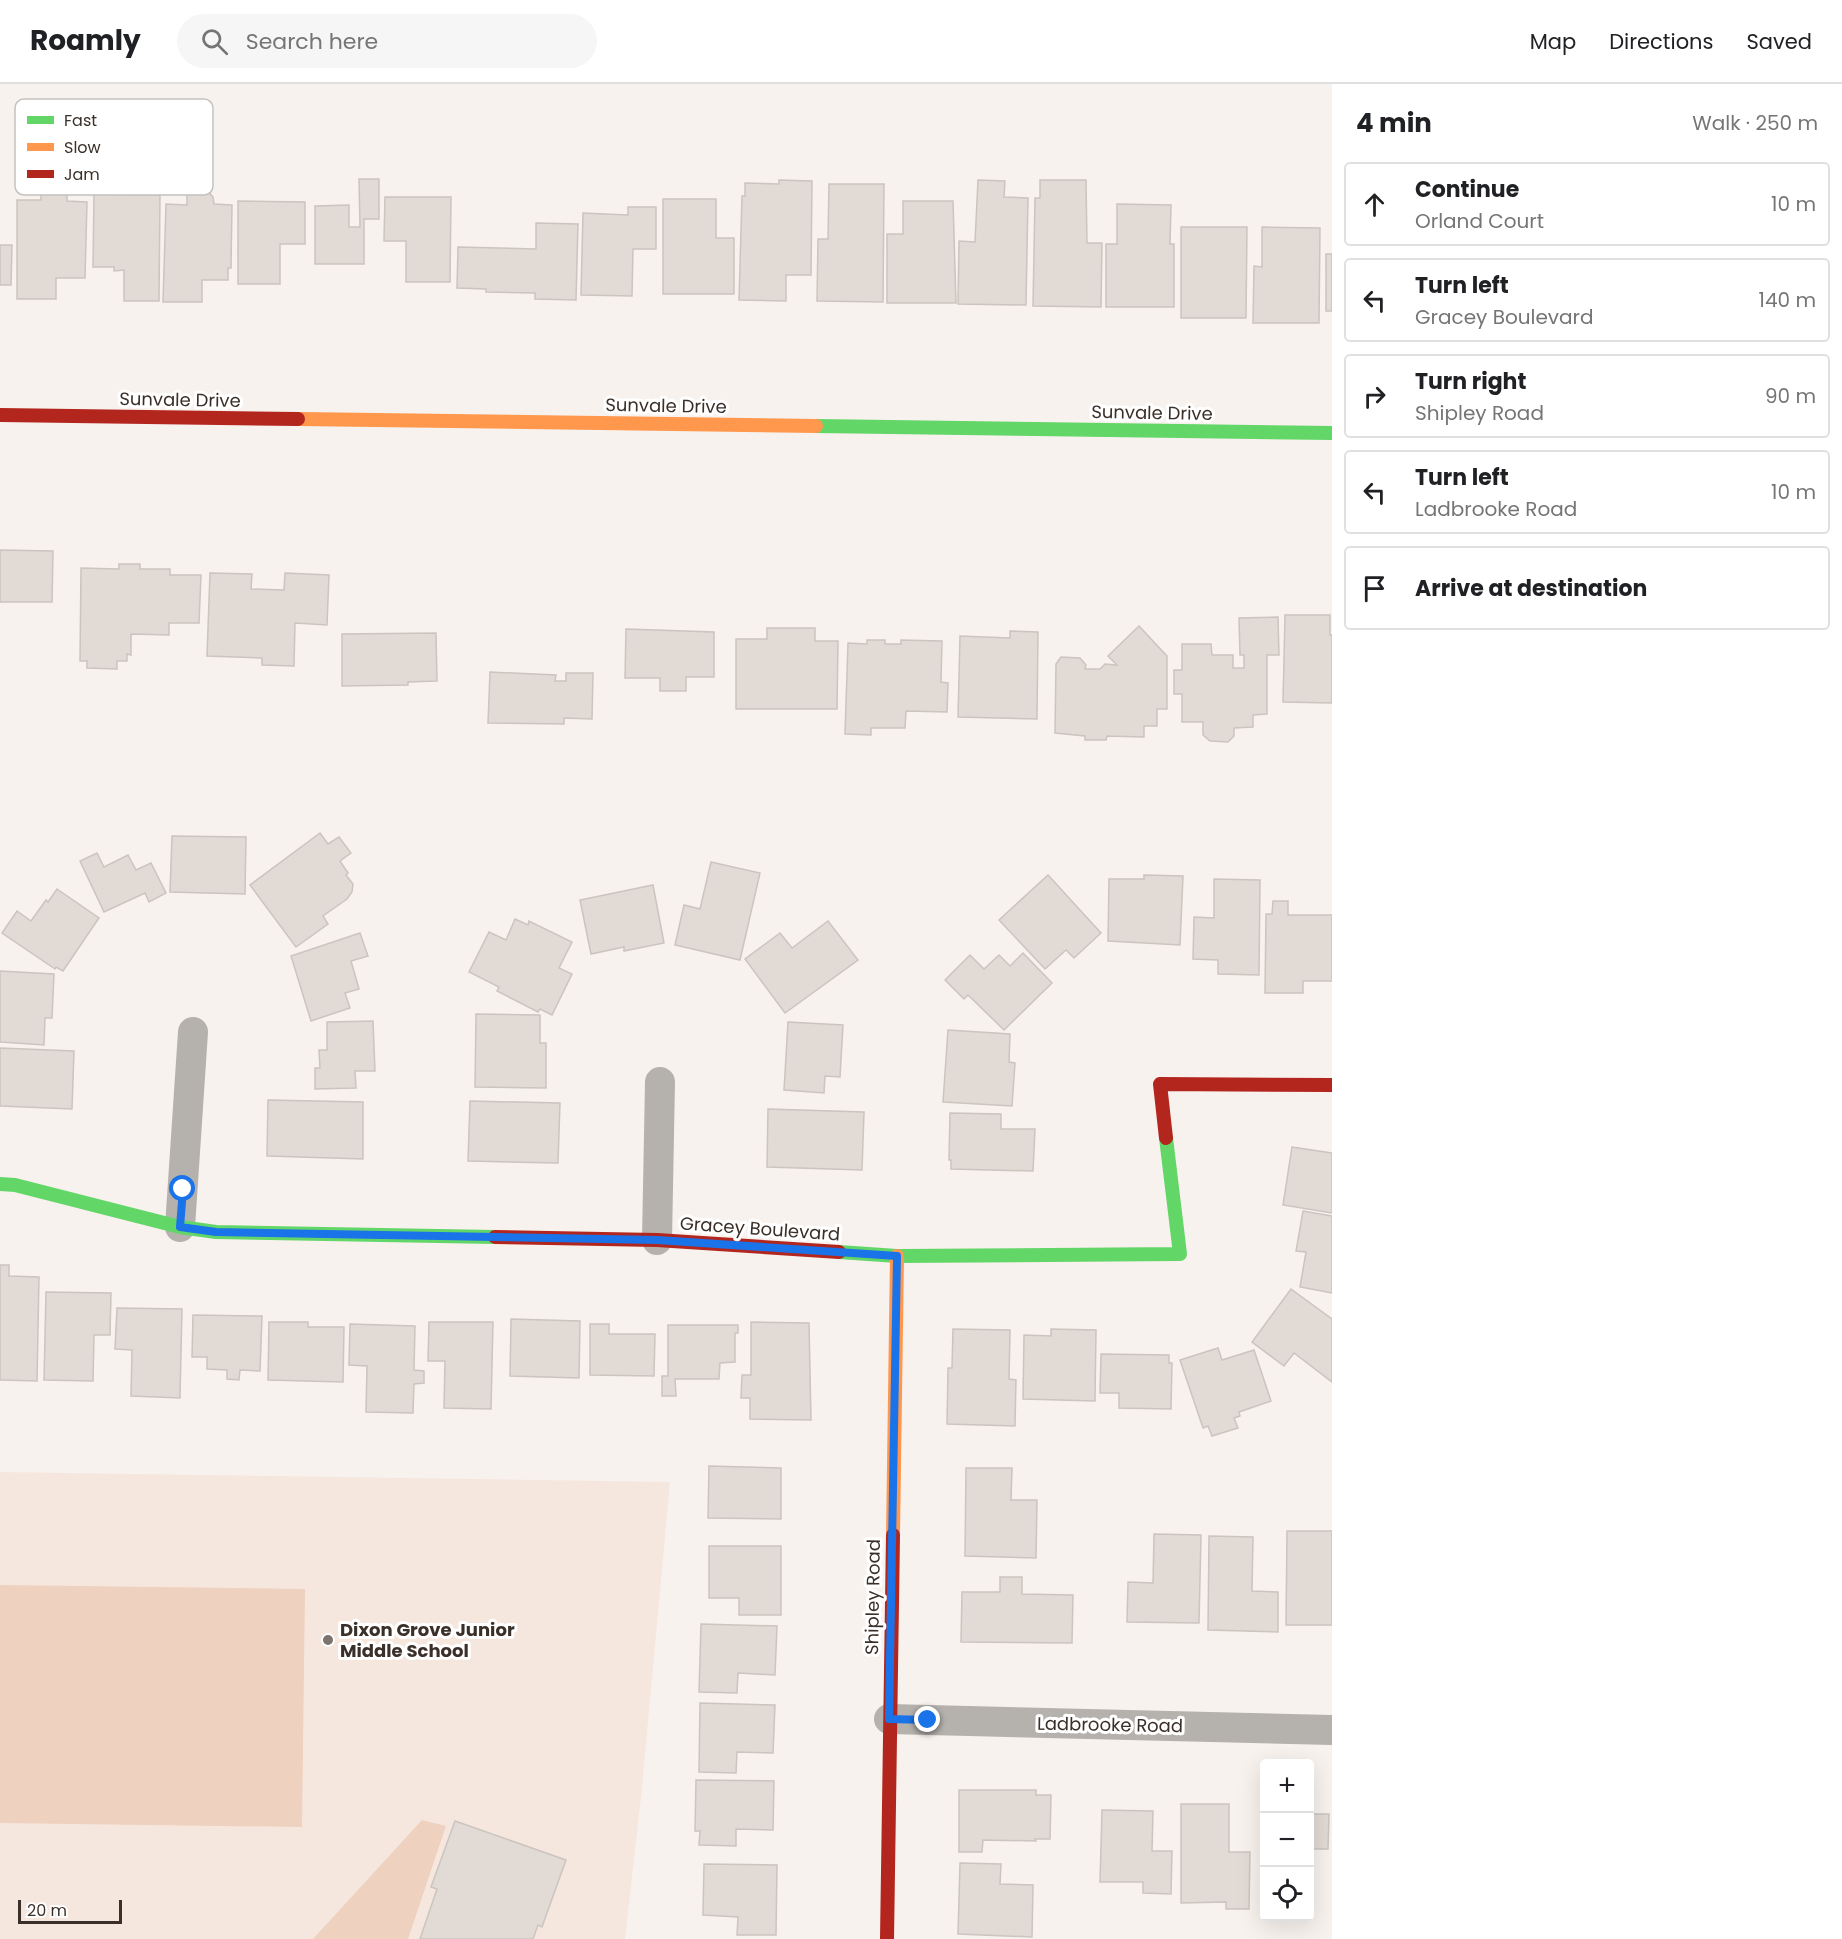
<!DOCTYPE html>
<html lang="en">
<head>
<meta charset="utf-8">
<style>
  body { margin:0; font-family:Poppins,sans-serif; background:#f6f6f6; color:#202124 }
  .controls { position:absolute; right:18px; bottom:18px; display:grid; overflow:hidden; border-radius:6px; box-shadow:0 6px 24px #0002 }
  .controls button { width:54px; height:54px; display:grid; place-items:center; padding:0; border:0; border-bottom:2px solid #e0e0e0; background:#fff; color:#202124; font:30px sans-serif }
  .scale { position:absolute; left:18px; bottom:15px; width:104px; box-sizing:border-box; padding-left:6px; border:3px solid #3a2f29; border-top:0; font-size:16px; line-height:21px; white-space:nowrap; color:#3a2f29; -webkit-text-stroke:4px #fff; paint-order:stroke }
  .stop { position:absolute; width:18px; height:18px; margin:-14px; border:4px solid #1a73e8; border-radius:50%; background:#fff }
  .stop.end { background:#1a73e8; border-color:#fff; box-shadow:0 2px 6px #0008 }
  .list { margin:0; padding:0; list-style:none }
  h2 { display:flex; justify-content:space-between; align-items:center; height:78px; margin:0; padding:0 24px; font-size:26px }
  h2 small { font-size:20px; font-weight:400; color:#757577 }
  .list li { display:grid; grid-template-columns:39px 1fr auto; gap:18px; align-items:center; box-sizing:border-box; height:84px; margin:0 12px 12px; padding:0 12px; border:2px solid #e0e0e0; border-radius:6px }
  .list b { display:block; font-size:22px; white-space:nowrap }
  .list p { margin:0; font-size:20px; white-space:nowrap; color:#757577 }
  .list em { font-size:20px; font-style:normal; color:#757577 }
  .icon { flex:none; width:33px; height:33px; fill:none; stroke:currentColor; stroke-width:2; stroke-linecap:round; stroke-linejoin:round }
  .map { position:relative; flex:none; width:1332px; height:1855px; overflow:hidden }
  header { display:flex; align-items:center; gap:36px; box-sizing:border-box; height:84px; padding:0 30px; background:#fff; border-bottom:2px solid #e0e0e0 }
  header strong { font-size:28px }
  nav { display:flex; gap:33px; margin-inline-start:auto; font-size:21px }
  .search { width:420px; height:54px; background:#f6f6f6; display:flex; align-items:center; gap:15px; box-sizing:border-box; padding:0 21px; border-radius:33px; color:#757577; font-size:22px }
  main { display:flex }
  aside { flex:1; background:#fff }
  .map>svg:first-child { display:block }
  .built { fill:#f6e7de }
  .green { fill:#eed1bf }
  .building { fill:#e2dad4; stroke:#cbc4bf; stroke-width:1.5 }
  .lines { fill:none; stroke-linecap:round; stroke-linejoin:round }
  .street { stroke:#b5b1ad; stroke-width:30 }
  .fast { stroke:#63d668; stroke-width:14 }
  .slow { stroke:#ff974d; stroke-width:14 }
  .jam { stroke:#b3261e; stroke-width:14 }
  .route { stroke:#1a73e8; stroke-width:8 }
  .poi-dot { fill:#7c736e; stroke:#fff; stroke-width:2 }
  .labels { text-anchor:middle; stroke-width:6; stroke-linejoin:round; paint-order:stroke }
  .street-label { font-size:18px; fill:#3a2f29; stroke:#fff }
  .poi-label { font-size:18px; font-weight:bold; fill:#3a2f29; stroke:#fff; text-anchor:start }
  .key { fill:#fff; stroke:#c4c1bf; stroke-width:1.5 }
  .key-label { font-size:16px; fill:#3a2f29 }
</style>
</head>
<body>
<header>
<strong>Roamly</strong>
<div class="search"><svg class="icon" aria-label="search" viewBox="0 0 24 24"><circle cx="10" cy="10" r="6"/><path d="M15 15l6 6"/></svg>Search here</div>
<nav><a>Map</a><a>Directions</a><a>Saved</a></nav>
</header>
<main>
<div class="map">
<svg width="1332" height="1855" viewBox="0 0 1332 1855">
  <rect width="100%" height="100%" fill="#f8f2ee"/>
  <polygon class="built" points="0,1388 670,1398 641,1714 625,1855 0,1855"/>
  <g class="green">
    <polygon points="0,1501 305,1505 302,1743 0,1739"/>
    <polygon points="422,1736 446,1742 408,1855 313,1855"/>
  </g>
  <g class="building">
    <polygon points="359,95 379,95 379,135 364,135 364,180 315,180 315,122 349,121 349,143 360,143"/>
    <polygon points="779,96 812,97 811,191 786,191 786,217 739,216 742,112 745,112 745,99 779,100"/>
    <polygon points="978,96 1005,97 1004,113 1028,114 1026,221 958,220 959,157 975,158"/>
    <polygon points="1040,96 1086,96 1087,159 1102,159 1101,223 1033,222 1035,114 1040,114"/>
    <polygon points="829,100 884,100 883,218 817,217 818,155 828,155"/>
    <polygon points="47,102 59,102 67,110 67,117 87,118 85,194 56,194 56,215 17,215 17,116 41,116 41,108"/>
    <polygon points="195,105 207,106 213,113 214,120 232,121 231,184 228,184 228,196 202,196 202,218 163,218 166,120 187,121 187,111"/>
    <polygon points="94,110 160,111 159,217 124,217 124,186 114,187 114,183 93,183"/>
    <polygon points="385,113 451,113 450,198 406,198 406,157 384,157"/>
    <polygon points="663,115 716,115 716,154 734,154 734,210 663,210"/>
    <polygon points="238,117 305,118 305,160 280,160 280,200 238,200"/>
    <polygon points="903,117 953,117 956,219 887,219 887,150 903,150"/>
    <polygon points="1117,120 1171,121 1170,160 1174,160 1174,223 1106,223 1106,160 1117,160"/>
    <polygon points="628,123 656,123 656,165 633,165 632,212 581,211 583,129 628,131"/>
    <polygon points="536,139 578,140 576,216 535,215 535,209 486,208 486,205 457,204 458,163 536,165"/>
    <polygon points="1181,143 1247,143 1246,234 1181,234"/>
    <polygon points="1262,143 1320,144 1319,239 1253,239 1254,182 1262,183"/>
    <polygon points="0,161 12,161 11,201 0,201"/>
    <rect x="1326" y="170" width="6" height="57"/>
    <polygon points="0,466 53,467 52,518 0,518"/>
    <polygon points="119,480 140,480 140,485 170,485 170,491 201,491 199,539 169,539 169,551 131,550 131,571 127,570 127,577 117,577 117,585 87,584 87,577 80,577 81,484 119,485"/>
    <polygon points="210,489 252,490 251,505 284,506 285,489 329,491 327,541 295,539 294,582 262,581 262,574 207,572"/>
    <polygon points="1285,531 1330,531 1330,551 1332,551 1332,619 1283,618"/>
    <polygon points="1278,533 1279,571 1267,571 1267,630 1253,631 1253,643 1234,644 1234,652 1228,658 1210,657 1203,651 1203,638 1182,638 1182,610 1174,610 1174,586 1182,586 1182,560 1211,560 1212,571 1233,571 1233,584 1244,584 1244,571 1240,571 1239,534"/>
    <polygon points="1139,542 1167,572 1167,625 1157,625 1157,642 1144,642 1144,653 1107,652 1106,656 1085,656 1085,652 1055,649 1056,580 1061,573 1080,574 1086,581 1085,585 1100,585 1105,580 1117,581 1108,572"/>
    <polygon points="767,544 815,544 815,557 838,557 837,625 736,625 736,555 767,555"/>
    <polygon points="626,545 714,548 714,593 686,593 686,607 660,607 660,594 625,594"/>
    <polygon points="1010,547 1038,548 1037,635 958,633 960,552 1010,554"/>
    <polygon points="436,549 437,597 408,598 408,601 342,602 342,550"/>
    <polygon points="867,556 885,556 885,560 901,560 901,556 942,557 941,598 948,599 947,628 906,627 905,644 871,644 871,651 845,650 848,559 867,560"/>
    <polygon points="490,588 556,591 555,597 566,597 566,589 593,589 592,635 564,634 564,640 488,639"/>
    <polygon points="320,749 328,760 339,753 351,769 340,777 348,789 346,791 353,800 352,808 347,815 323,832 328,840 296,863 250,801"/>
    <polygon points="172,752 246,753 245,810 170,808"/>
    <polygon points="97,769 104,783 128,771 136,786 151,779 166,809 149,818 145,809 104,828 80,777"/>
    <polygon points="711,778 760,789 740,876 675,861 684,821 700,825"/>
    <polygon points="1048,791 1101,849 1074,874 1066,866 1045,885 999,836"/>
    <polygon points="1144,791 1183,792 1180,861 1108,857 1109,795 1144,795"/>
    <polygon points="1214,795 1260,796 1259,891 1218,890 1218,876 1193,875 1194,833 1214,834"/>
    <polygon points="653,801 664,859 624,867 624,863 591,870 580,816"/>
    <polygon points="57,805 99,834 63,887 56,883 55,885 2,849 17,827 31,837 46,816 48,818"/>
    <polygon points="1273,817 1288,817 1288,831 1332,831 1332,897 1303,897 1303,909 1265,909 1266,830 1272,830"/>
    <polygon points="515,835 528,841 529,837 572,858 559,884 572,890 552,931 540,925 538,928 497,907 499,903 469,888 489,848 506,856"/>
    <polygon points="828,837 858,876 785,929 745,875 780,849 792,864"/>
    <polygon points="360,849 368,872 351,877 359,905 345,909 350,924 311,937 291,872"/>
    <polygon points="1023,869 1052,899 1004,946 968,911 964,915 945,896 970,871 984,885 999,871 1010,882"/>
    <polygon points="0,887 54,890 52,934 45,934 44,961 0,958"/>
    <polygon points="476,930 540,931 540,959 546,959 546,1004 475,1003"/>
    <polygon points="373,937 375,987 355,987 356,1004 315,1005 315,984 320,984 319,966 327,966 327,938"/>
    <polygon points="788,938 843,941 840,993 825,992 824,1009 784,1006"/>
    <polygon points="948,946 1010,950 1009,978 1015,979 1012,1022 943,1018"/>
    <polygon points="0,964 74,967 72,1025 0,1022"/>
    <polygon points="268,1016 363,1018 363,1075 267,1072"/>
    <polygon points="470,1017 560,1019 558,1079 468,1077"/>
    <polygon points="768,1025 864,1028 862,1086 767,1083"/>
    <polygon points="950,1029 1001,1030 1001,1045 1035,1045 1033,1087 951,1085 951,1076 949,1076"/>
    <polygon points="1292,1063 1332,1069 1332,1129 1283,1121"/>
    <polygon points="1303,1127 1332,1132 1332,1209 1300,1203 1306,1168 1296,1167"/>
    <polygon points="0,1181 9,1181 9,1192 39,1193 37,1297 0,1296"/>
    <polygon points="1291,1205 1332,1235 1332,1298 1294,1269 1284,1282 1252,1258"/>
    <polygon points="46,1208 111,1209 110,1251 94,1251 93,1297 44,1296"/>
    <polygon points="117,1224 182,1225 180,1314 131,1312 132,1266 115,1265"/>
    <polygon points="193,1231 262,1232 260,1287 240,1286 239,1296 227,1295 227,1286 207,1285 207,1273 192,1273"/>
    <polygon points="511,1235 580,1237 579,1294 510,1292"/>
    <polygon points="269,1238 308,1238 308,1243 344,1243 343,1298 268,1296"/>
    <polygon points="429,1238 493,1238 491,1325 444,1324 445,1277 428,1277"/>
    <polygon points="751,1238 809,1239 811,1336 750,1335 750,1314 741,1314 742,1291 751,1291"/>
    <polygon points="350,1240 415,1242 414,1286 424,1287 424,1299 414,1300 413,1329 366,1328 367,1282 349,1281"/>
    <polygon points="590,1240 609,1240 609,1250 655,1250 654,1292 590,1291"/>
    <polygon points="668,1241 738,1241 738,1249 735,1249 735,1278 720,1279 719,1295 675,1295 676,1312 662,1312 662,1292 668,1292"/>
    <polygon points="953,1245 1010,1246 1009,1295 1016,1296 1015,1342 947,1340 948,1284 952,1284"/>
    <polygon points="1051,1245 1096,1246 1095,1317 1023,1315 1024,1251 1051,1252"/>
    <polygon points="1218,1264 1222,1276 1254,1266 1271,1317 1239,1328 1240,1332 1234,1334 1238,1344 1212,1352 1208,1342 1203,1344 1180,1276"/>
    <polygon points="1101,1270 1169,1271 1169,1279 1172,1279 1171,1325 1119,1324 1119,1309 1100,1309"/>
    <polygon points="709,1382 781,1384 781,1435 708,1434"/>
    <polygon points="966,1384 1012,1384 1011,1416 1037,1416 1036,1474 965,1472"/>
    <polygon points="1287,1447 1332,1447 1332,1541 1286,1541"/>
    <polygon points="1154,1450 1201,1451 1199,1539 1127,1538 1128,1498 1153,1499"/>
    <polygon points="1209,1452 1253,1453 1252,1507 1278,1508 1278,1548 1208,1546"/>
    <polygon points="709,1462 781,1462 781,1531 739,1531 739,1514 709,1514"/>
    <polygon points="1000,1493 1022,1493 1022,1510 1073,1511 1072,1559 961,1558 962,1508 1000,1508"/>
    <polygon points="701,1540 777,1542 775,1591 738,1589 737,1609 699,1608"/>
    <polygon points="700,1619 775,1621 773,1669 737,1668 736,1689 699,1688"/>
    <polygon points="696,1696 774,1697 773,1746 736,1745 736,1762 699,1761 700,1747 695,1747"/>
    <polygon points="959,1706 1036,1706 1036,1711 1051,1711 1050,1755 1035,1755 1036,1757 983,1756 982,1768 959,1768"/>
    <polygon points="1181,1720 1229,1720 1229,1768 1250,1768 1249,1825 1226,1825 1226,1818 1181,1819"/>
    <polygon points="1102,1726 1153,1727 1152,1767 1172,1767 1171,1810 1143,1809 1143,1798 1100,1798"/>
    <polygon points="1310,1730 1329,1730 1328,1765 1311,1765 1310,1807"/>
    <polygon points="455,1737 566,1776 542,1843 538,1841 533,1855 420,1855 437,1805 431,1803"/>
    <polygon points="960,1779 1001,1780 1000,1800 1033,1801 1032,1853 958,1850"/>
    <polygon points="704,1780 777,1781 776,1851 737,1851 738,1833 703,1831"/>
  </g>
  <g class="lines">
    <g class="street">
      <polyline points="180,1143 193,948"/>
      <polyline points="657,1156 660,998"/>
      <polyline points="889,1635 1332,1646"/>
    </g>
    <g class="fast">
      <polyline points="816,342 1332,349"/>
      <polyline points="0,1100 15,1101 180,1143 216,1148 495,1153"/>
      <polyline points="839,1168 897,1172 1180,1170 1166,1054"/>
    </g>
    <g class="slow">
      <polyline points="298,335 816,342"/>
      <polyline points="893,1451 897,1172"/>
    </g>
    <g class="jam">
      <polyline points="0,331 298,335"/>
      <polyline points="1166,1054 1160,1000 1332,1001"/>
      <polyline points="495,1153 657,1156 839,1168"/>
      <polyline points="887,1855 893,1451"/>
    </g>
  </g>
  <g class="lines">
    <polyline class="route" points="183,1105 180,1143 216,1148 657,1156 897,1172 889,1635 928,1636"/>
  </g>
  <circle class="poi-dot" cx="328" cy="1556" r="6"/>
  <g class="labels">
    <g class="street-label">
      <text transform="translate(180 316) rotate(1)" y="6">Sunvale Drive</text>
      <text transform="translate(666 322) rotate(1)" y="6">Sunvale Drive</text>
      <text transform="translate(1152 329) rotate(1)" y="6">Sunvale Drive</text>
      <text transform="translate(760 1145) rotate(4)" y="6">Gracey Boulevard</text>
      <text transform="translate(873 1513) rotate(-89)" y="6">Shipley Road</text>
      <text transform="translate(1110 1641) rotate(1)" y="6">Ladbrooke Road</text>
    </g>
    <g class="poi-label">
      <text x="340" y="1552">Dixon Grove Junior<tspan x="340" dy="21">Middle School</tspan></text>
    </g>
  </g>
  <rect x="15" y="15" width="198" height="96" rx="9" class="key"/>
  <rect x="27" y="32" width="27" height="8" fill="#63d668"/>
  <rect x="27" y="59" width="27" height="8" fill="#ff974d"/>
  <rect x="27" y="86" width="27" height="8" fill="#b3261e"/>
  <g class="key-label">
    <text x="64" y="42">Fast</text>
    <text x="64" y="69">Slow</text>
    <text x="64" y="96">Jam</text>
  </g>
</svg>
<div class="controls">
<button>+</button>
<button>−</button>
<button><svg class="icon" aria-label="locate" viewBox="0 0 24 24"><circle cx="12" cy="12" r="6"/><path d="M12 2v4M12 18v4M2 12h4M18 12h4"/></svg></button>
</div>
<div class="scale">20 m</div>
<div class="stop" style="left:183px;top:1105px"></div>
<div class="stop end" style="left:928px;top:1636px"></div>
</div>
<aside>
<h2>4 min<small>Walk · 250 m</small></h2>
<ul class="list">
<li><svg class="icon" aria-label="ahead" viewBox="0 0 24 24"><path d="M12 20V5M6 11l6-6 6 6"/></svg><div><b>Continue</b><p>Orland Court</p></div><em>10 m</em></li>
<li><svg class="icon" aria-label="left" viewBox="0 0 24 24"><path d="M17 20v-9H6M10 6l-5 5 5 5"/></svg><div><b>Turn left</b><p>Gracey Boulevard</p></div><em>140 m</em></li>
<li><svg class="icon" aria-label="right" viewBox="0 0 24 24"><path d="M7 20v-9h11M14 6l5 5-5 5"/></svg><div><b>Turn right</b><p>Shipley Road</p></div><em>90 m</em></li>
<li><svg class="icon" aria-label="left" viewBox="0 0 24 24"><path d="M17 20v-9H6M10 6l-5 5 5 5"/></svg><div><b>Turn left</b><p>Ladbrooke Road</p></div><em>10 m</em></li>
<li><svg class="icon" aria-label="arrive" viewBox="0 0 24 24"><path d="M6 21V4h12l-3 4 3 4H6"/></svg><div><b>Arrive at destination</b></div></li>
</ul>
</aside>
</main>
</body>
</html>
